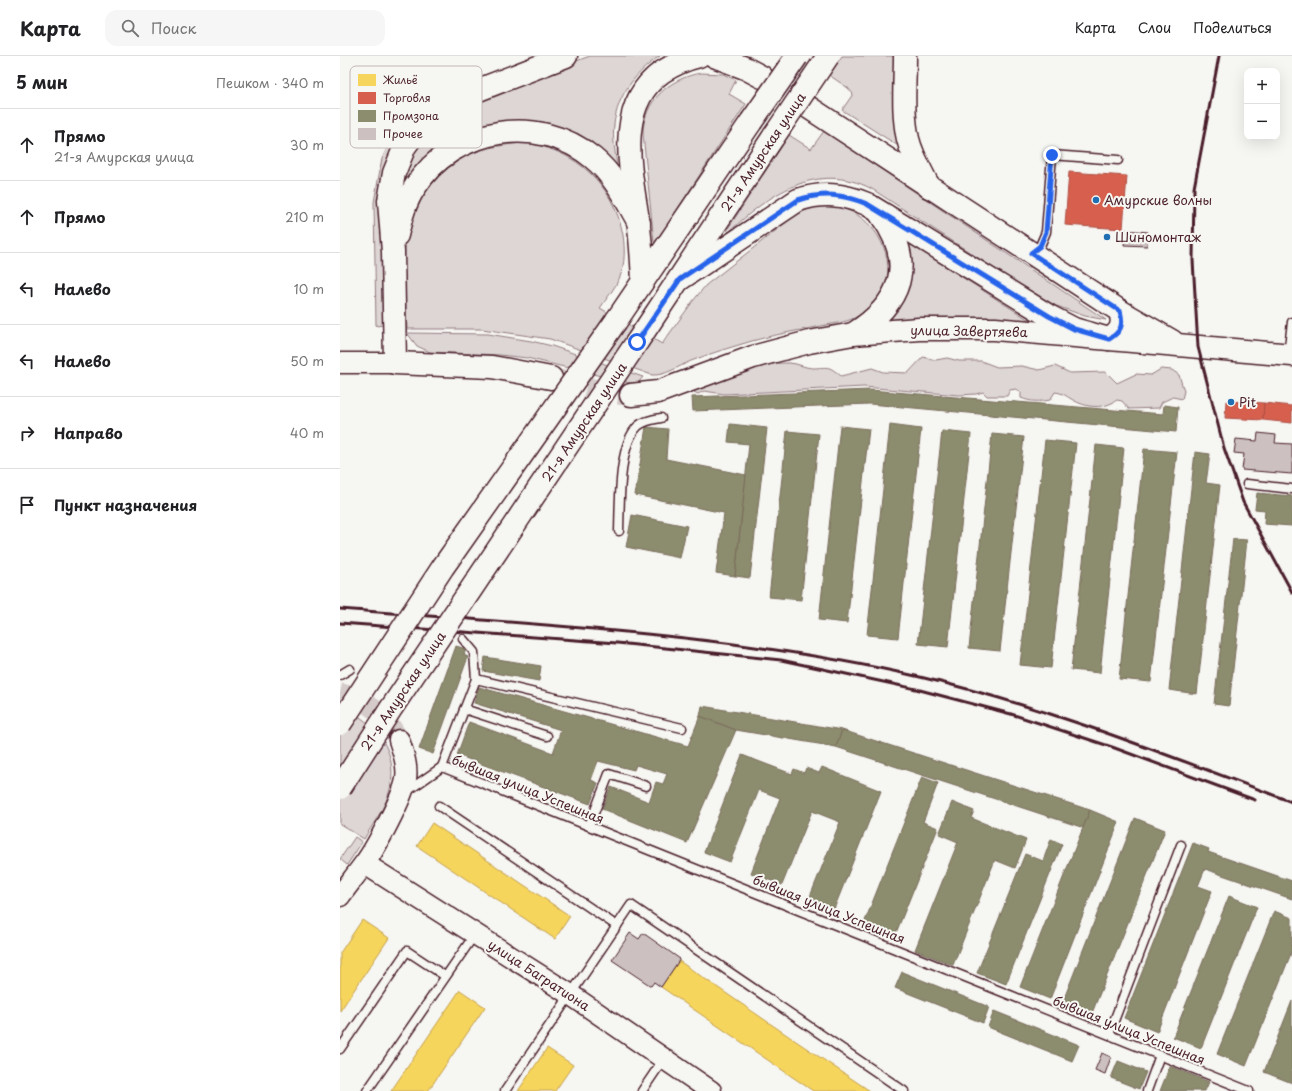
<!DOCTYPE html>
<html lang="ru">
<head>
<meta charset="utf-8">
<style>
  body { margin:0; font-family:"Playpen Sans",sans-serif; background:#f6f6f6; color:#202124 }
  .controls { position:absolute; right:12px; top:12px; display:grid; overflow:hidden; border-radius:8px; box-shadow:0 4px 16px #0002 }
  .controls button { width:36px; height:36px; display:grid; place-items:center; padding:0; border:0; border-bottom:1px solid #e0e0e0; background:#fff; color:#202124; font:20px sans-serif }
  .stop { position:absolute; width:12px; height:12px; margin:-9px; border:3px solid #2563eb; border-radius:50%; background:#fff }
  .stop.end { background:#2563eb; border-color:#fff; box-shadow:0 1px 4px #0008 }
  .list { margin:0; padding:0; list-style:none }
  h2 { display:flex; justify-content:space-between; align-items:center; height:52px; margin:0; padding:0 16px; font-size:17px }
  h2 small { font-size:13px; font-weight:400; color:#757577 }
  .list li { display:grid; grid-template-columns:26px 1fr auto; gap:12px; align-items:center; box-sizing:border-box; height:72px; padding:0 16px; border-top:1px solid #e0e0e0 }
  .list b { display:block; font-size:15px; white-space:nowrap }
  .list p { margin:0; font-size:13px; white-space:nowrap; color:#757577 }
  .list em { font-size:13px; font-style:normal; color:#757577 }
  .icon { flex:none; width:22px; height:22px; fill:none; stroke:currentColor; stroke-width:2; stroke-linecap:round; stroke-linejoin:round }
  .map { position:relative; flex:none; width:952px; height:1035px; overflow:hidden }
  header { display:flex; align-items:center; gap:24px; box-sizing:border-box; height:56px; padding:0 20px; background:#fff; border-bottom:1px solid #e0e0e0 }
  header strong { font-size:19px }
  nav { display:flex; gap:22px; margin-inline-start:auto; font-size:14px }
  .search { width:280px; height:36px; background:#f6f6f6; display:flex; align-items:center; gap:10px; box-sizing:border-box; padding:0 14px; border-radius:12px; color:#757577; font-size:15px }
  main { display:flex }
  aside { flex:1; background:#fff }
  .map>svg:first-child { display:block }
  .green { fill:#ddd6d5; stroke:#947a80 }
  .homes { fill:#f6d55c; stroke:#c29e4d }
  .shops { fill:#d6604d; stroke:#ac4c43 }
  .industry { fill:#8c8c6e; stroke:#786b5a }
  .building { fill:#ccc1c0; stroke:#4a1f2b }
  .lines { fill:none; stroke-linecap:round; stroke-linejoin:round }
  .tertiary-tunnel { stroke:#d4cbca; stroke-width:20; stroke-dasharray:20 10; stroke-linecap:butt }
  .secondary-tunnel { stroke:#d4cbca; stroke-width:22; stroke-dasharray:22 11; stroke-linecap:butt }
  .service-casing { stroke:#4a1f2b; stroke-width:11 }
  .tertiary-casing { stroke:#4a1f2b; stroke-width:23 }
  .secondary-casing { stroke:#4a1f2b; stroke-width:25 }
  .service { stroke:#f6f6f2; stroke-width:8 }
  .tertiary { stroke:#f6f6f2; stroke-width:20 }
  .secondary { stroke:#f6f6f2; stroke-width:22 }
  .rail { stroke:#4a1f2b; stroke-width:3 }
  .secondary-bridge-casing { stroke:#4a1f2b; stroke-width:25; stroke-linecap:butt }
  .secondary-bridge { stroke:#f6f6f2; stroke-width:22 }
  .route { stroke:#2563eb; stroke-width:5 }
  .poi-dot { fill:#1f6fb2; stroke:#f6f6f2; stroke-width:1.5 }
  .labels { text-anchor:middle; stroke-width:4; stroke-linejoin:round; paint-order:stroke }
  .street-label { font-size:13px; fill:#4a1f2b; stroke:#f6f6f2 }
  .poi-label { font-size:13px; fill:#4a1f2b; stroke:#f6f6f2; text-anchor:start }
  .key { fill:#f6f6f2; stroke:#c2b6b6; stroke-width:1 }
  .key-label { font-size:11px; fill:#4a1f2b }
</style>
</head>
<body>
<header>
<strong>Карта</strong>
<div class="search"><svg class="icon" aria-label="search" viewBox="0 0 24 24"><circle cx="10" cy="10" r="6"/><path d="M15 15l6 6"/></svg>Поиск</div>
<nav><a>Карта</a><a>Слои</a><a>Поделиться</a></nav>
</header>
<main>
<aside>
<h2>5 мин<small>Пешком · 340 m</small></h2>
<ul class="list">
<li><svg class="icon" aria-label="ahead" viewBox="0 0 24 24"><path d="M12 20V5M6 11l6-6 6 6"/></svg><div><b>Прямо</b><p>21-я Амурская улица</p></div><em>30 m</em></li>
<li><svg class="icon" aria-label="ahead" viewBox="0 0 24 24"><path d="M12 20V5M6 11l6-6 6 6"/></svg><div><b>Прямо</b></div><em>210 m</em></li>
<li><svg class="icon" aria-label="left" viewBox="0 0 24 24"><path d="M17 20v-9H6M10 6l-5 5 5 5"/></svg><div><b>Налево</b></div><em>10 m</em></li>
<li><svg class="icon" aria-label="left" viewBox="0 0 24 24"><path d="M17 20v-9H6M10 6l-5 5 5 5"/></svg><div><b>Налево</b></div><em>50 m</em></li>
<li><svg class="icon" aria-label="right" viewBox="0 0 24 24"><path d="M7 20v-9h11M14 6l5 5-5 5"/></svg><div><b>Направо</b></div><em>40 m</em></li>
<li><svg class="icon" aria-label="arrive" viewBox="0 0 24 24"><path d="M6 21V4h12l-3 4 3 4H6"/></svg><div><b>Пункт назначения</b></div></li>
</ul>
</aside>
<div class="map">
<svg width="952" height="1035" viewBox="0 0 952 1035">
  <rect width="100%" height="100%" fill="#f6f6f2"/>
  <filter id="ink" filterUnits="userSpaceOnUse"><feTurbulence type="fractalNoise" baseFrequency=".025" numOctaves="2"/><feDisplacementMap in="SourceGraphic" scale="8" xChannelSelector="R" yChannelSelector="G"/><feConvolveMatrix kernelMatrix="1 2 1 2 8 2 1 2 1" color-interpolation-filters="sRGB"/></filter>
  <g filter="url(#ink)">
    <g class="green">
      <path d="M250 0H320C296 16 277 39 274 69 272 83 276 98 277 112L177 68 58 138 67 106 93 67 140 40Z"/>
      <polygon points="502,0 555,0 560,91 502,54 513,38 508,32 489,19"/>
      <path d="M361 17 383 18 396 24 389 38 406 48 316 186H314L303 78C303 45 330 22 361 17Z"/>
      <polygon points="97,40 97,42 41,146 43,269 37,270 36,269 34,146 42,103 53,79 76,51 82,46"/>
      <path d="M484 75 766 264 745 260 711 248 697 240 532 133C477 104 428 139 389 176L387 174 449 79 471 93Z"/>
      <path d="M186 87C236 94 274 129 283 179 285 193 285 208 280 221 275 232 267 242 260 252L322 288 353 245 366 229 453 161C522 116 588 222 518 260 508 266 497 267 486 269 462 274 436 278 412 285 392 291 371 297 351 305 339 310 325 320 312 319L210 283 142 273H67C66 244 62 213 66 184 76 117 123 90 186 87Z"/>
      <polygon points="567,186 697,269 543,267"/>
      <polygon points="67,277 148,278 191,285 212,290 303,321 298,327 290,327 187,302 160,299 90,296 77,290"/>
      <path d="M583 301 596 304 607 302 619 305H641L657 311 682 310 699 314 715 310 730 317 766 316 777 327 796 318 811 319 821 313 832 314 839 319 844 335 842 343 833 341 822 346 819 352 789 353 782 345 777 344C764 353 748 352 735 345 727 341 724 337 715 336L710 344C699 346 691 346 681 342V336L676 333 670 334 667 340H647L643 336 636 338 619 339 524 331 384 338 364 335 358 338 354 336 355 333C384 323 418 306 449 307 457 307 465 312 473 312 488 312 487 308 501 320L532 312 543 316 568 317Z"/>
      <path d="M0 650C37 666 62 698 48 740 43 755 32 769 24 783L0 768Z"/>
      <polygon points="15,781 22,786 7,809 0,803"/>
    </g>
    <g class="homes">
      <polygon points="92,767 230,860 215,883 77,790"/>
      <polygon points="22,864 49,882 0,955 0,897"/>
      <polygon points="339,905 441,975 530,1035 473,1035 321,931"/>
      <polygon points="120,934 145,951 88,1035 51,1035"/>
      <polygon points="207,992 233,1009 215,1035 178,1035"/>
    </g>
    <g class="shops">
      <polygon points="729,116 787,120 783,173 725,169"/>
      <polygon points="886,345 924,347 923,364 885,362"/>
      <polygon points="924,347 952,350 952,367 923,364"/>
    </g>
    <g class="industry">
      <polygon points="530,334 823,358 824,349 838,351 836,376 530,348 353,355 352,341"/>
      <polygon points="390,368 427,372 410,522 395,520 409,388 388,386"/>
      <polygon points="550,369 581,373 558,582 527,579"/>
      <polygon points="500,370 529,373 507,567 479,564"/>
      <polygon points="306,371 328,373 326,403 406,419 395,520 376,517 384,457 295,439"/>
      <polygon points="447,375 479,378 461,544 429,541"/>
      <polygon points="602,375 631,378 608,591 578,588"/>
      <polygon points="652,378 684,381 660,595 629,592"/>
      <polygon points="705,384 736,387 711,612 680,609"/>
      <polygon points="756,389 784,392 760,617 731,614"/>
      <polygon points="804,393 837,396 811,626 779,623"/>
      <polygon points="855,396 870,398 866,427 880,429 857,638 829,634"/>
      <polygon points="917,437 952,440 952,470 924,468 925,454 915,453"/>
      <polygon points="292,459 347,470 340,502 286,491"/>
      <polygon points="893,483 907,484 889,650 874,648"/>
      <polygon points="116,590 126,593 124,599 128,601 93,698 79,693"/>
      <polygon points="145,601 201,610 199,625 143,615"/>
      <polygon points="139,631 348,690 360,660 396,674 347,787 262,753 271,731 309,746 316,726 323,728 327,718 296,709 294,714 258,705 251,724 258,727 250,748 117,699 129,666 213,697 221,674 134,647"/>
      <polygon points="362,650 502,674 496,691 396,674 360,660"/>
      <polygon points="502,674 750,754 744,772 496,691"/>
      <polygon points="402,699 452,718 454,713 464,717 466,712 479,717 482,711 541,735 494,853 469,843 500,766 472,755 442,829 411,817 440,742 419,734 390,806 364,796"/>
      <polygon points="582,721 598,727 583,766 598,772 554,882 523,870"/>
      <polygon points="612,746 634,755 631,762 686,784 675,812 655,804 613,909 575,894 618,786 599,778"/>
      <polygon points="750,754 779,766 710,943 680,931"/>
      <polygon points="795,762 825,774 752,957 723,945"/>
      <polygon points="711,783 722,788 666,928 637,917 685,798 703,805"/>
      <polygon points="853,787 869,793 868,796 952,825 952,843 865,813 858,830 872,835 817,976 784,962"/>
      <polygon points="889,840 917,851 861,992 833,981"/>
      <polygon points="934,855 952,862 952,895 906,1010 877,998"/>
      <polygon points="562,916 649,951 643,967 555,932"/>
      <polygon points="952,945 952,1027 924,1016"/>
      <polygon points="654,955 739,989 732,1005 648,971"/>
      <polygon points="778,1005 806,1016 799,1033 771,1022"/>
      <polygon points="830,1010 869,1026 865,1035 820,1035"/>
    </g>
    <g class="building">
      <polygon points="785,174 808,176 807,190 784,189"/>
      <polygon points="918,377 936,379 935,387 952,388 952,418 902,414 904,398 894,397 896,383 917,385"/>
      <polygon points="290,877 299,883 303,877 340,903 321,931 314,926 311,930 272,904"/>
      <polygon points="762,997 771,1001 765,1018 755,1014"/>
    </g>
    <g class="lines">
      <path class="tertiary-tunnel" d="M0 637C27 643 47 660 59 684"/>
      <polyline class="secondary-tunnel" points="214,323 262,336 291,339"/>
      <g class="service-casing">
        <g id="service">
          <polyline points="692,196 700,190 706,176 712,99 778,104"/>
          <polyline points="948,299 952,266"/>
          <polyline points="907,428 952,433"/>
          <path d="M279 475C280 448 278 389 298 370 304 365 314 363 321 362"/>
          <polyline points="123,583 134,596 136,623"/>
          <polyline points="0,619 10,613"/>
          <polyline points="124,653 207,680"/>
          <polyline points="102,711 136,623 342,672"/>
          <polyline points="66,736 102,711 909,1035"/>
          <polyline points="99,750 277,870"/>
          <polyline points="249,770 269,718 306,730"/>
          <polyline points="769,978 841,789"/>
          <polyline points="0,993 67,895 105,920"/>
          <polyline points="27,1035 135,878"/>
          <polyline points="165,1035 291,849 564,1035"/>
          <polyline points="302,1035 323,1004"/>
          <polyline points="807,1035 820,999"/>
        </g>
      </g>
      <g class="tertiary-casing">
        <g id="tertiary">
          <polyline points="0,307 55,307"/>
          <polyline points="25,808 231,939 371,1035"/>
          <path d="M0 840C8 829 16 819 24 808 35 794 64 739 66 723 68 710 63 696 59 684"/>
        </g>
      </g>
      <g class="secondary-casing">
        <g id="secondary">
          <polyline points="374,0 405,12 422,21"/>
          <path d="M565 0C565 27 562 57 568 83 572 100 582 116 589 131"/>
          <polyline points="468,51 780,255 832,285"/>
          <path d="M57 179C61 162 65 146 75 131 113 71 199 57 253 102 274 119 286 144 299 167"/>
          <path d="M340 223 458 144C483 136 503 138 527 148L709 260 734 273 769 283C781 276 784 269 780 255"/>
          <path d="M303 225C302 205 301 184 298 164 291 115 274 50 322 16 333 9 346 3 359 0"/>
          <polyline points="276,265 411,66"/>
          <path d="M513 278C561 248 577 208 541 159"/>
          <polyline points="297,286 434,80"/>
          <polyline points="211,322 152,311 55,307 53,196 49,145 54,117 65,90 84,65 110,45 226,0"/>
          <polyline points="291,339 318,336 413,301 469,286 513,278 579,273 655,273 952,299"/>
        </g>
      </g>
      <use href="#service" class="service"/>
      <use href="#tertiary" class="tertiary"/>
      <use href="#secondary" class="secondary"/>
      <g class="rail">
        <polyline points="879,0 854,132 853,204 858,291 884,392 903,446 952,536"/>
        <path d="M0 553C194 569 390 577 580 621 708 651 829 700 952 746"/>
        <polyline points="0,567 277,587 441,604 576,633 671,658 772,691 915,744"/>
      </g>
      <g class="secondary-bridge-casing">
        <g id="secondary-bridge">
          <polyline points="411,66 457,0"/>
          <polyline points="434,80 488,0"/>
          <polyline points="0,668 103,511 276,265"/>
          <polyline points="0,732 50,654 297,286"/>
        </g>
      </g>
      <use href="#secondary-bridge" class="secondary-bridge"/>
    </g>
  </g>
  <g class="lines" filter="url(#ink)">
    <path class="route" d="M297 286 340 223 458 144C483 136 503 138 527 148L709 260 734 273 769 283C781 276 784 269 780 255L691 197 700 190 706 176 712 99"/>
  </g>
  <g class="poi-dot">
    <circle cx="756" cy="144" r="4"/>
    <circle cx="767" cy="181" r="4"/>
    <circle cx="891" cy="346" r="4"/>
  </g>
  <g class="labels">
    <g class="street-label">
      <text transform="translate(423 96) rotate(-56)" y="5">21-я Амурская улица</text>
      <text transform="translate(629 275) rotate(1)" y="5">улица Завертяева</text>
      <text transform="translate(244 366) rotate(-56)" y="5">21-я Амурская улица</text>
      <text transform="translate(63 635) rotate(-56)" y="5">21-я Амурская улица</text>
      <text transform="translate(188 733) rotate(22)" y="5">бывшая улица Успешная</text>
      <text transform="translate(489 853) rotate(22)" y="5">бывшая улица Успешная</text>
      <text transform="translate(199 919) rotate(33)" y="5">улица Багратиона</text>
      <text transform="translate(789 974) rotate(22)" y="5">бывшая улица Успешная</text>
    </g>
    <g class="poi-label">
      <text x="764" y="149">Амурские волны</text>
      <text x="775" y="186">Шиномонтаж</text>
      <text x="899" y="351">Pit</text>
    </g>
  </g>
  <rect x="10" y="10" width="132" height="82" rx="6" class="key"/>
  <rect x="18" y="18" width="18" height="12" fill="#f6d55c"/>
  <rect x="18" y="36" width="18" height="12" fill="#d6604d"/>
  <rect x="18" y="54" width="18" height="12" fill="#8c8c6e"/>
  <rect x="18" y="72" width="18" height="12" fill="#ccc1c0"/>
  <g class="key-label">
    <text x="43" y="28">Жильё</text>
    <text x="43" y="46">Торговля</text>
    <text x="43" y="64">Промзона</text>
    <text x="43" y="82">Прочее</text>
  </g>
</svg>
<div class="controls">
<button>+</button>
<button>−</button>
</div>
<div class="stop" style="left:297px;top:286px"></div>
<div class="stop end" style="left:712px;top:99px"></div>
</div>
</main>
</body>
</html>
